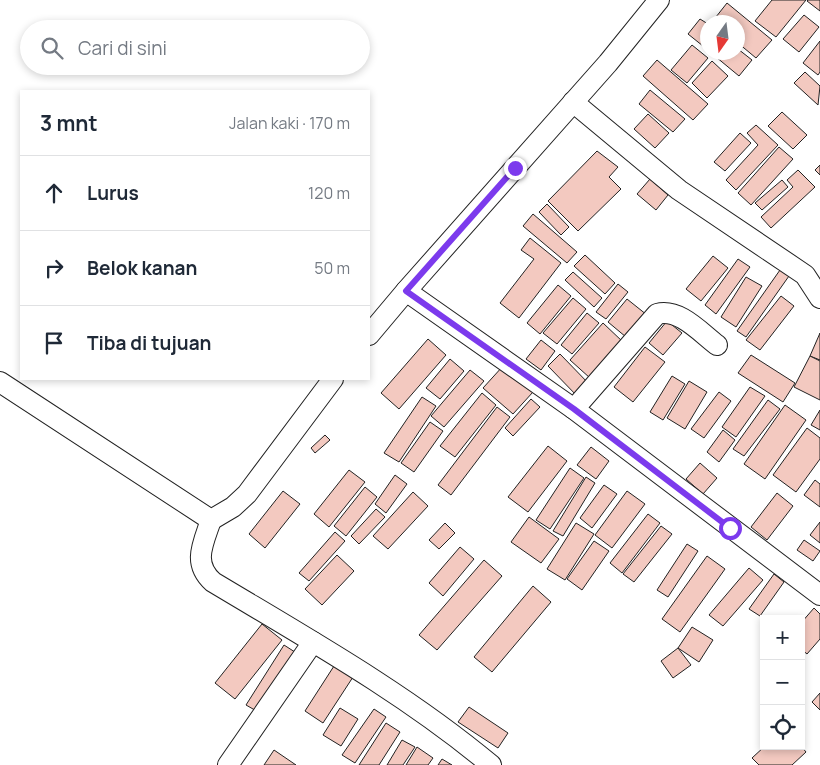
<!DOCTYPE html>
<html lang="id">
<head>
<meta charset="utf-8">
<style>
  body { margin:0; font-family:Manrope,sans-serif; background:#f6f6f7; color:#1f2937 }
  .controls { position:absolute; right:15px; bottom:15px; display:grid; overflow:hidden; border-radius:0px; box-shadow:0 2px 8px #0003 }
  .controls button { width:45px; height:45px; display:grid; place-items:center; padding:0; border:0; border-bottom:1px solid #e0e1e3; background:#fff; color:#1f2937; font:25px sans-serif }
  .compass { position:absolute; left:700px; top:15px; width:45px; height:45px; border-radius:50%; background:#fff; box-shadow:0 2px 8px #0003; rotate:194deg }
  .stop { position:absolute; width:15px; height:15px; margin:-11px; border:4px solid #7c3aed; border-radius:50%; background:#fff }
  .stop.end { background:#7c3aed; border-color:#fff; box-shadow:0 1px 5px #0008 }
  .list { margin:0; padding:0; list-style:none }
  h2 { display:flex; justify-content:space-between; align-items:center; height:65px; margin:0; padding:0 20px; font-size:21px }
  h2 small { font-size:16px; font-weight:400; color:#747a83 }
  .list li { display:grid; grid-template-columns:32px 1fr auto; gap:15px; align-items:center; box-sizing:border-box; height:75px; padding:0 20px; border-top:1px solid #e0e1e3 }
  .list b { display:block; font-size:19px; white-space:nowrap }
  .list em { font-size:16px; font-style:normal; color:#747a83 }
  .icon { flex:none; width:28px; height:28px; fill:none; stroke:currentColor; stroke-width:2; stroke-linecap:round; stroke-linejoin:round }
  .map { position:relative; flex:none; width:820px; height:765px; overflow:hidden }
  .search { position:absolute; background:#fff; box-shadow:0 2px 8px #0003; left:20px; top:20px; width:350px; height:55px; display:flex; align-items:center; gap:12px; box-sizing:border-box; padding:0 18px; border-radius:28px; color:#747a83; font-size:19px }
  .panel { position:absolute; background:#fff; box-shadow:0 2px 8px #0003; left:20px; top:90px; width:350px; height:290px; border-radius:0px }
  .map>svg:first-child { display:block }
  .building { fill:#f3c9c0; stroke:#222 }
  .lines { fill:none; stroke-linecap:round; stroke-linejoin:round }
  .street-casing { stroke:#222; stroke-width:22 }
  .street { stroke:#fff; stroke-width:20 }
  .route { stroke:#7c3aed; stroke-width:6 }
</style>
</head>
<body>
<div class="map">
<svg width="820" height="765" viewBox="0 0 820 765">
  <rect width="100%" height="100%" fill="#fff"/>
  <g class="building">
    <polygon points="772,0 806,0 776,37 755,21"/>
    <polygon points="808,0 820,0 820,11 807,1"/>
    <polygon points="727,3 772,40 756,58 738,43 738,22 712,22"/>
    <polygon points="804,15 819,27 799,52 783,39"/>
    <polygon points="700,19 708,24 708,50 688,34"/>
    <polygon points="820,41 820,72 818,75 803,63"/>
    <polygon points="692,45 708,58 687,83 671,70"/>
    <polygon points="738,49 752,60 739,76 710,52 738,52"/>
    <polygon points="657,60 708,104 693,120 643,76"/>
    <polygon points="712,61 728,76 707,98 692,83"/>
    <polygon points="805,72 820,86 818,105 794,83"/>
    <polygon points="650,90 685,119 673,132 639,104"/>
    <polygon points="782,112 807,135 793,149 768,126"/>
    <polygon points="648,114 669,133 655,148 634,129"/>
    <polygon points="756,125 778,145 736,190 726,180 758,145 747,133"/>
    <polygon points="740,133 751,143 725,171 714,162"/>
    <polygon points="779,147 793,159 751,205 738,193"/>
    <polygon points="597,151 618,167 609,177 621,189 578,231 548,201"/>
    <polygon points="820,165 820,175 815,170"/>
    <polygon points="798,170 815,187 771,228 761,217 793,187 787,180"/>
    <polygon points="650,179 668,195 656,210 637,194"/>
    <polygon points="782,180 788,187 762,210 755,203"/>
    <polygon points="547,204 569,227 561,235 539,212"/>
    <polygon points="533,214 577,252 567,263 523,226"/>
    <polygon points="530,238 561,263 519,318 500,303 534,259 521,250"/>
    <polygon points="585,255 615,283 605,294 574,266"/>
    <polygon points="713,256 728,268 701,301 686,289"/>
    <polygon points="738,259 750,267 716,314 705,305"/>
    <polygon points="780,270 789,276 746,337 737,331"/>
    <polygon points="573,272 602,298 594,307 565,280"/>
    <polygon points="746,277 762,286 736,327 721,317"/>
    <polygon points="618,284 628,292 606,319 596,312"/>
    <polygon points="558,285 571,296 540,334 527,323"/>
    <polygon points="781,296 794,306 760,350 746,340"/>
    <polygon points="573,298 586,309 557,344 543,333"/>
    <polygon points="627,299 652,319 632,342 608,322"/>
    <polygon points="587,313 599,323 572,354 561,345"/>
    <polygon points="667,321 682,333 663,355 649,343"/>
    <polygon points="603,323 623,342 590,378 570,360"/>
    <polygon points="820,333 820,360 810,356"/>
    <polygon points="428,339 446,355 399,409 381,393"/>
    <polygon points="541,340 555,351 541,370 526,359"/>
    <polygon points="645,347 665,362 633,402 614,387"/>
    <polygon points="560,354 591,386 579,398 548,366"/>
    <polygon points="751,355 795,383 783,402 738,373"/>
    <polygon points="810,356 820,361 820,400 794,387"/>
    <polygon points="450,359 464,371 440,399 426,388"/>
    <polygon points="503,366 533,392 513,414 483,388"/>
    <polygon points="470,370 484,381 444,427 431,416"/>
    <polygon points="672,376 685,384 663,420 650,412"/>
    <polygon points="689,381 707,392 685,429 667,418"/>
    <polygon points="750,387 765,396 736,437 722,427"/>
    <polygon points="719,392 731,401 704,438 691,429"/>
    <polygon points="482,393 496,405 455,457 440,446"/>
    <polygon points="422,397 436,406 399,462 384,453"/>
    <polygon points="531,399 540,407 513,436 505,428"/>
    <polygon points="768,400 780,409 744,456 733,449"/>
    <polygon points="785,405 806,420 765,479 744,464"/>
    <polygon points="497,407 510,417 451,495 438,485"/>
    <polygon points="820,410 820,430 811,425"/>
    <polygon points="430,422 443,431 414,472 401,463"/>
    <polygon points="807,428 820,438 820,459 796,492 773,475"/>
    <polygon points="723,430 735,440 719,462 707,452"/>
    <polygon points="325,435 330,440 315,453 311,448"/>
    <polygon points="548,446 567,461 528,512 508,497"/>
    <polygon points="591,447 609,461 596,479 577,465"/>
    <polygon points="700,463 717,478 703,494 686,479"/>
    <polygon points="570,468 584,478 550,529 536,520"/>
    <polygon points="349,470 365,482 329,527 314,514"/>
    <polygon points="395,475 407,484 386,513 375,504"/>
    <polygon points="586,477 595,483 563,536 553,531"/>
    <polygon points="815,480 820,484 820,507 804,495"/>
    <polygon points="604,485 617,494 592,528 580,518"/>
    <polygon points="365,487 377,497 346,536 334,526"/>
    <polygon points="283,491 300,504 265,548 249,534"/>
    <polygon points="627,491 645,504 612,548 595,535"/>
    <polygon points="413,492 428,506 388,549 373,536"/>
    <polygon points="777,493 793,506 767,540 751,527"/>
    <polygon points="376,509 385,517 359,544 351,536"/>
    <polygon points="648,514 660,523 622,573 610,563"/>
    <polygon points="529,517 559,539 541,563 511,542"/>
    <polygon points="820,522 820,543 810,535"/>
    <polygon points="445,523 455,533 439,549 429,540"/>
    <polygon points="576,523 594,534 565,580 547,569"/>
    <polygon points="661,526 672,534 634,582 623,574"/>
    <polygon points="335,532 345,541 309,581 299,573"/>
    <polygon points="804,540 820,551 813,561 797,550"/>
    <polygon points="594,541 609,551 582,590 567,579"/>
    <polygon points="687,544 698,551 668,597 657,590"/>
    <polygon points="460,547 474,559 443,596 429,583"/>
    <polygon points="337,555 354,571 322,605 305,589"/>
    <polygon points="707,556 725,569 680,632 662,619"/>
    <polygon points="484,560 502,576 437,650 419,635"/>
    <polygon points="749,568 763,580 723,626 709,615"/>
    <polygon points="774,574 784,582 760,616 749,609"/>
    <polygon points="533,586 551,602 492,672 474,657"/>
    <polygon points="814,608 820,614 820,639 807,654 801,649 801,623"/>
    <polygon points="262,624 282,640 235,699 215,683"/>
    <polygon points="692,627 713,640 699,662 678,648"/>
    <polygon points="284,645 298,654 260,713 246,705"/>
    <polygon points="678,648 691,665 673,678 661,661"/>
    <polygon points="334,666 353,677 323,723 305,711"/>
    <polygon points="820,693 820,710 812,702"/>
    <polygon points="469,707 508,733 498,748 458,722"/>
    <polygon points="340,708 358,719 341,746 323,735"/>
    <polygon points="374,709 386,717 355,763 342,755"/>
    <polygon points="386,723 400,732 379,765 359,765"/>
    <polygon points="402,740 415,747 403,765 387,765"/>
    <polygon points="765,746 801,746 806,752 792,765 759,765 752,758"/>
    <polygon points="417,747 433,758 428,765 406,765"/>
    <polygon points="274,750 296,765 264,765"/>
    <polygon points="442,759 452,765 438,765"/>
  </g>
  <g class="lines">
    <g class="street-casing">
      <g id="street">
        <polyline points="573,102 679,190 805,275 820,298"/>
        <polyline points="406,291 608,63 659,0"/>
        <polyline points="369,335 406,291 574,409 820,595"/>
        <polyline points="0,382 211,520 233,507 247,494 333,379"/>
        <path d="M574 409 657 314C679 308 700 332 717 345"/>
        <path d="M211 520C203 544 192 563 213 582 308 639 406 694 491 765"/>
        <polyline points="228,765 313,642"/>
      </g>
    </g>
    <use href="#street" class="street"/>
  </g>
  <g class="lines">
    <polyline class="route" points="515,168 406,291 574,409 730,528"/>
  </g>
</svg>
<div class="controls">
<button>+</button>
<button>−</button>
<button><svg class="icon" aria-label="locate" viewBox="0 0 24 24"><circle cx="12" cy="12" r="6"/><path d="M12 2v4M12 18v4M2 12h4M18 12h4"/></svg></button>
</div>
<svg class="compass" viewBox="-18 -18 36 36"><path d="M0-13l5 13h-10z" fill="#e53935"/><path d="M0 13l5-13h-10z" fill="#747a83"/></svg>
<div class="stop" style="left:730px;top:528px"></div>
<div class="stop end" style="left:515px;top:168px"></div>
<div class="search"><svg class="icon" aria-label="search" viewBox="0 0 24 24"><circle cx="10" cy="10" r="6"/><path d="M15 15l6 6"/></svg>Cari di sini</div>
<section class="panel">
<h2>3 mnt<small>Jalan kaki · 170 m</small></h2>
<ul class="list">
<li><svg class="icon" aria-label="ahead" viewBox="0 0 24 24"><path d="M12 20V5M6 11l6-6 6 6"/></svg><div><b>Lurus</b></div><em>120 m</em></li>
<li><svg class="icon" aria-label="right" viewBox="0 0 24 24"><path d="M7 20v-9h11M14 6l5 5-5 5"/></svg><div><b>Belok kanan</b></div><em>50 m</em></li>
<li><svg class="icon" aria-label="arrive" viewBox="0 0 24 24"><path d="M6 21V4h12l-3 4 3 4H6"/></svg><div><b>Tiba di tujuan</b></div></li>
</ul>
</section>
</div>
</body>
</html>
